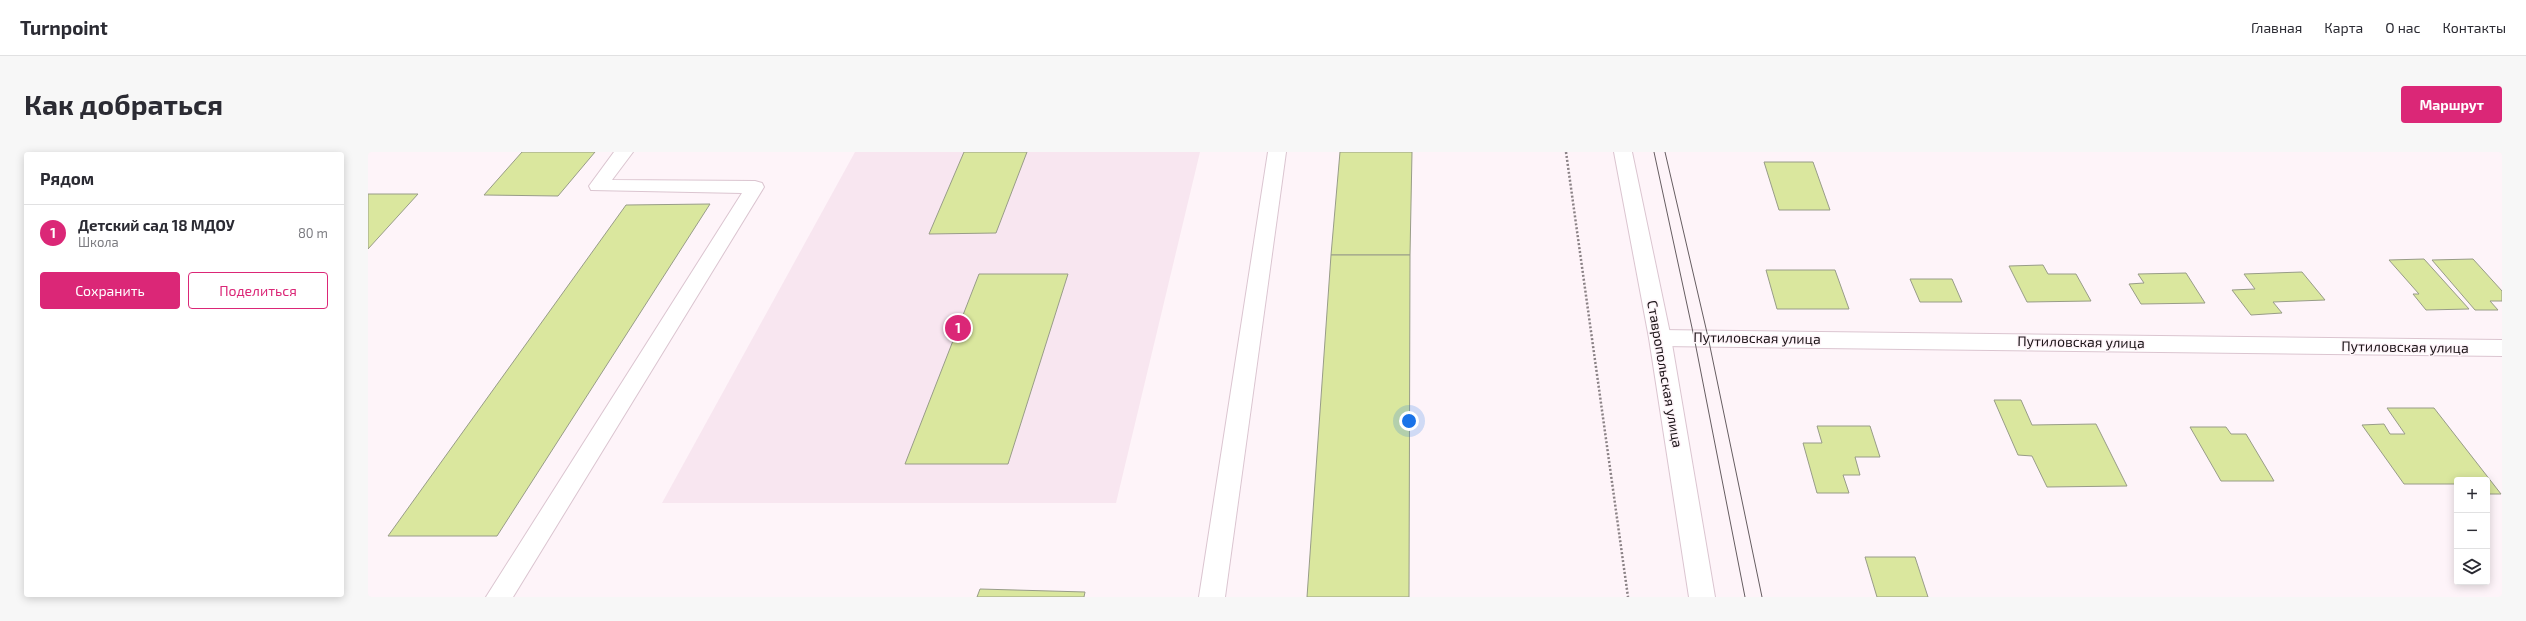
<!DOCTYPE html>
<html lang="ru">
<head>
<meta charset="utf-8">
<style>
	body { margin:0; font-family:"Exo 2",sans-serif; background:#f7f7f7; color:#2b2b33 }
	.controls { position:absolute; right:12px; bottom:12px; display:grid; overflow:hidden; border-radius:4px; box-shadow:0 2px 10px #0003 }
	.controls button { width:36px; height:36px; display:grid; place-items:center; padding:0; border:0; border-bottom:1px solid #e1e1e2; background:#fff; color:#2b2b33; font:20px sans-serif }
	.you { position:absolute; left:1041px; top:269px; width:14px; height:14px; margin:-10px; border:3px solid #fff; border-radius:50%; background:#1a73e8; box-shadow:0 0 0 6px #1a73e833 }
	.badge { display:grid; place-items:center; width:26px; height:26px; border-radius:50%; background:#db2777; color:#fff; font-size:13px; font-weight:700 }
	.pin { position:absolute; translate:-50% -50%; border:2px solid #fff; box-shadow:0 1px 4px #0006 }
	.list { margin:0; padding:0; list-style:none }
	h2 { display:flex; justify-content:space-between; align-items:center; height:52px; margin:0; padding:0 16px; font-size:17px }
	h2 small { font-size:13px; font-weight:400; color:#7c7c81 }
	.list li { display:grid; grid-template-columns:26px 1fr auto; gap:12px; align-items:center; box-sizing:border-box; height:56px; padding:0 16px; border-top:1px solid #e1e1e2 }
	.list b { display:block; font-size:15px; white-space:nowrap }
	.list p { margin:0; font-size:13px; white-space:nowrap; color:#7c7c81 }
	.list em { font-size:13px; font-style:normal; color:#7c7c81 }
	.actions { display:flex; gap:8px; padding:12px 16px }
	.actions a { flex:1; padding:9px 0; border:1px solid #db2777; border-radius:4px; text-align:center; font-size:14px; color:#db2777 }
	.actions .main { background:#db2777; color:#fff }
	.icon { flex:none; width:22px; height:22px; fill:none; stroke:currentColor; stroke-width:2; stroke-linecap:round; stroke-linejoin:round }
	.map { position:relative; flex:none; width:2134px; height:445px; overflow:hidden; border-radius:4px }
	header { display:flex; align-items:center; gap:24px; box-sizing:border-box; height:56px; padding:0 20px; background:#fff; border-bottom:1px solid #e1e1e2 }
	header strong { font-size:19px }
	nav { display:flex; gap:22px; margin-inline-start:auto; font-size:14px }
	.intro { display:flex; align-items:center; justify-content:space-between; box-sizing:border-box; height:96px; padding:0 24px }
	h1 { margin:0; font-size:28px }
	.button { padding:10px 18px; border-radius:4px; background:#db2777; color:#fff; font-size:14px; font-weight:700 }
	main { display:flex; gap:24px; padding:0 24px }
	aside { flex:1; background:#fff; border-radius:4px; box-shadow:0 2px 10px #0003 }
	.map>svg:first-child { display:block }
	.built { fill:#f8e6f0 }
	.building { fill:#dae79e; stroke:#989c88 }
	.lines { fill:none; stroke-linecap:round; stroke-linejoin:round }
	.lane-casing { stroke:#dbc5d0; stroke-width:2 }
	.street-casing { stroke:#dbc5d0; stroke-width:2 }
	.secondary-casing { stroke:#dbc5d0; stroke-width:2 }
	.path { stroke:#8a8185; stroke-width:2.5; stroke-dasharray:2 2; stroke-linecap:butt }
	.lane { fill:#fff; fill-rule:evenodd }
	.street { fill:#fff; fill-rule:evenodd }
	.secondary { fill:#fff; fill-rule:evenodd }
	.tram { stroke:#655c60; stroke-width:1 }
	.labels { text-anchor:middle; stroke-width:3; stroke-linejoin:round; paint-order:stroke }
	.street-label { font-size:14px; fill:#1b1317; stroke:#fef4f9 }
</style>
</head>
<body>
<header>
<strong>Turnpoint</strong>
<nav><a>Главная</a><a>Карта</a><a>О нас</a><a>Контакты</a></nav>
</header>
<div class="intro"><h1>Как добраться</h1><a class="button">Маршрут</a></div>
<main>
<aside>
<h2>Рядом<small></small></h2>
<ul class="list">
<li><span class="badge">1</span><div><b>Детский сад 18 МДОУ</b><p>Школа</p></div><em>80 m</em></li>
</ul>
<div class="actions"><a class="main">Сохранить</a><a>Поделиться</a></div>
</aside>
<div class="map">
<svg width="2134" height="445" viewBox="0 0 2134 445">
	<rect width="100%" height="100%" fill="#fef4f9"/>
	<!-- built -->
	<polygon class="built" points="487,0 832,0 748,351 294,351"/>
	<!-- building -->
	<g class="building">
		<polygon points="154,0 227,0 190,44 116,43"/>
		<polygon points="596,0 659,0 628,81 561,82"/>
		<polygon points="972,0 1044,0 1042,103 963,103"/>
		<polygon points="1396,10 1445,10 1462,58 1411,58"/>
		<polygon points="0,42 50,42 0,97"/>
		<polygon points="342,52 129,384 20,384 258,53"/>
		<polygon points="963,103 1042,103 1041,445 939,445"/>
		<polygon points="2056,107 2101,157 2058,158 2045,142 2051,142 2021,108"/>
		<polygon points="2105,107 2134,139 2134,149 2122,149 2130,158 2107,158 2064,108"/>
		<polygon points="1675,113 1680,122 1708,122 1723,149 1659,150 1641,114"/>
		<polygon points="1398,118 1467,118 1481,157 1409,157"/>
		<polygon points="1934,120 1957,148 1905,150 1914,161 1883,163 1864,138 1887,137 1876,122"/>
		<polygon points="1818,121 1837,151 1773,152 1761,132 1776,131 1770,122"/>
		<polygon points="611,122 700,122 640,312 537,312"/>
		<polygon points="1542,127 1584,127 1594,150 1552,150"/>
		<polygon points="1626,248 1653,248 1664,273 1728,272 1759,334 1679,335 1664,304 1650,303"/>
		<polygon points="2019,256 2066,256 2133,342 2119,342 2119,328 2089,328 2089,332 2036,332 1994,273 2016,272 2022,282 2037,282"/>
		<polygon points="1449,274 1502,274 1512,305 1487,305 1492,323 1475,323 1481,341 1449,341 1435,291 1454,291"/>
		<polygon points="1822,275 1858,275 1863,282 1878,282 1906,329 1853,329"/>
		<polygon points="1497,405 1547,405 1560,445 1509,445"/>
		<polygon points="612,437 717,440 716,445 609,445"/>
	</g>
	<g class="lines">
		<defs>
			<g id="lane">
				<polygon points="246,0 265,0 244,28 387,29 394,31 396,35 145,445 118,445 374,41 223,38 221,34"/>
				<polygon points="900,0 918,0 857,445 831,445"/>
			</g>
			<polygon id="street" points="1292,178 2134,188 2134,204 1292,194 1284,191 1281,186 1284,181"/>
			<polygon id="secondary" points="1246,0 1264,0 1303,186 1347,445 1321,445 1281,186"/>
		</defs>
		<!-- lane casing -->
		<use href="#lane" class="lane-casing"/>
		<!-- street casing -->
		<use href="#street" class="street-casing"/>
		<!-- secondary casing -->
		<use href="#secondary" class="secondary-casing"/>
		<!-- path -->
		<polyline class="path" points="1198,0 1260,445"/>
		<!-- lane -->
		<use href="#lane" class="lane"/>
		<!-- street -->
		<use href="#street" class="street"/>
		<!-- secondary -->
		<use href="#secondary" class="secondary"/>
		<!-- tram -->
		<g class="tram">
			<polyline points="1286,0 1326,185 1377,445"/>
			<polyline points="1297,0 1340,185 1394,445"/>
		</g>
	</g>
	<g class="labels">
		<!-- street labels -->
		<g class="street-label">
			<text transform="translate(1389 186) rotate(1)" y="5">Путиловская улица</text>
			<text transform="translate(1713 190) rotate(1)" y="5">Путиловская улица</text>
			<text transform="translate(2037 195) rotate(1)" y="5">Путиловская улица</text>
			<text transform="translate(1297 222) rotate(80)" y="5">Ставропольская улица</text>
		</g>
	</g>
</svg>
<div class="controls">
<button>+</button>
<button>−</button>
<button><svg class="icon" aria-label="layers" viewBox="0 0 24 24"><path d="M12 4l9 5-9 5-9-5zM3 14l9 5 9-5"/></svg></button>
</div>
<div class="you"></div>
<div class="pin badge" style="left:590px;top:176px">1</div>
</div>
</main>
</body>
</html>
